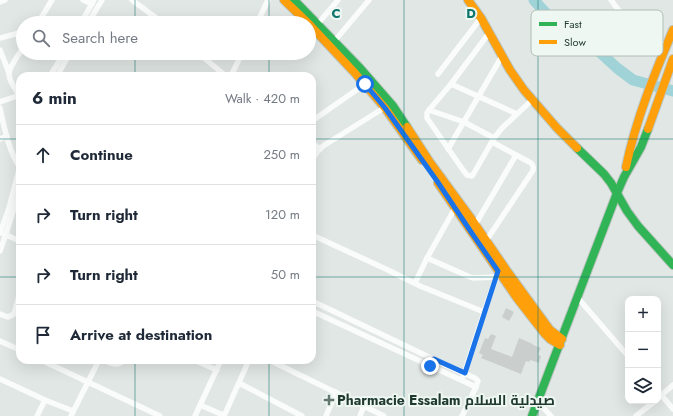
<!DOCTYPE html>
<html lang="en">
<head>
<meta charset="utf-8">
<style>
	body { margin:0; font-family:Jost,Cairo,sans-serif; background:#f6f6f7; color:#1f2937 }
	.controls { position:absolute; right:12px; bottom:12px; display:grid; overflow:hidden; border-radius:8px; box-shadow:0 4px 16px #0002 }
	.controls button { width:36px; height:36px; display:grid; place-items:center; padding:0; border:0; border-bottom:1px solid #e0e1e3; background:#fff; color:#1f2937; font:20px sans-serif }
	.stop { position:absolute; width:12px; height:12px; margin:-9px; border:3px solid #1a73e8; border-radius:50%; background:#fff }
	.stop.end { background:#1a73e8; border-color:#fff; box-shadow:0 1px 4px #0008 }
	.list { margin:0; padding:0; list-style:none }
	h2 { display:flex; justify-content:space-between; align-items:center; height:52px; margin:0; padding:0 16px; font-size:17px }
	h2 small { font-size:13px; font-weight:400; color:#747a83 }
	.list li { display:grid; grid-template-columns:26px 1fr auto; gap:12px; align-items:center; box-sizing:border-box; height:60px; padding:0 16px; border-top:1px solid #e0e1e3 }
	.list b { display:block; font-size:15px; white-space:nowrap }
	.list em { font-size:13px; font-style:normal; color:#747a83 }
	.icon { flex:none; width:22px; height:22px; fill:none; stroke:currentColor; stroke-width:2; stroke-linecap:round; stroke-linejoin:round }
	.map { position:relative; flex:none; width:673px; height:416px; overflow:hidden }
	.search { position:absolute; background:#fff; box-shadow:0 4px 16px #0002; left:16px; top:16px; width:300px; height:44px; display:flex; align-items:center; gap:10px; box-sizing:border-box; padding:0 14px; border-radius:22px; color:#747a83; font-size:15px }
	.panel { position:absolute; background:#fff; box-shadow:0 4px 16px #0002; left:16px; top:72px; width:300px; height:292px; border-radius:12px }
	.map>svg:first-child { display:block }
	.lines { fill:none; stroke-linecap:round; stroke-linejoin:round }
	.river { stroke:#a0d3d7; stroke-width:11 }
	.building { fill:#cacfcd }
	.fast-casing { stroke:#bac4bf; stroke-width:10 }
	.slow-casing { stroke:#bac4bf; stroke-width:10 }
	.street { stroke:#fafbfb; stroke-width:5.5 }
	.fast { stroke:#30b455; stroke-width:8 }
	.slow { stroke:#ff9f0a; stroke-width:8 }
	.route { stroke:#1a73e8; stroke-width:5 }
	.grid { fill:none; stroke:#0f766e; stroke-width:1; stroke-opacity:0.55 }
	.poi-dot { fill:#63766f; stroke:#eef7f2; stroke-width:1.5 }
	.labels { text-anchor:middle; stroke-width:4; stroke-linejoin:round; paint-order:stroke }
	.poi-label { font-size:14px; font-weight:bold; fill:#1f3930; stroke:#eef7f2; text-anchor:start }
	.key { fill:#eef7f2; stroke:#b0beb8; stroke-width:1 }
	.key-label { font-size:11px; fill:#1f3930 }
	.grid-label { font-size:13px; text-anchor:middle; font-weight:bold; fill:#0f766e; stroke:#eef7f2; stroke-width:4; stroke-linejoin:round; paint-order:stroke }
</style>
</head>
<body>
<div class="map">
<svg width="673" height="416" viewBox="0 0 673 416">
	<rect width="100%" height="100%" fill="#e1e7e4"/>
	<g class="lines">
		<!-- river -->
		<polyline class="river" points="534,0 542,9 555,23 592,45 617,68 633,80 673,91"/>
	</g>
	<!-- building -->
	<g class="building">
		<polygon points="506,308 514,312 509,321 502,317"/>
		<polygon points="491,334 496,336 491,349 512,357 519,338 533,344 533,345 541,348 538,355 541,356 539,363 530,360 529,362 526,361 521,374 481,358 483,355 479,353 485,338 488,339"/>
	</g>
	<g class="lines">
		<defs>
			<g id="fast">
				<polyline points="294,0 359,67 393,106 407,127"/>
				<polyline points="577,148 604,174 611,183 627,211 638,226 673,265"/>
				<polyline points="532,416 617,193 624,177 641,147 648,129"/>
			</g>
			<g id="slow">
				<polyline points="284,0 308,23"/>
				<polyline points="468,0 481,18 510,70 524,90 557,128 577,148"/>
				<polyline points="309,24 354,72 385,108 422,160"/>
				<polyline points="407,127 429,161 470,217 507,271 550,330 562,339"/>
				<polyline points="648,129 673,59"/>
				<path d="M 626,167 C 636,119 654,75 673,30"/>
				<polyline points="438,183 517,298 545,334 550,339 560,345"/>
			</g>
		</defs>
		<!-- fast casing -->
		<use href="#fast" class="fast-casing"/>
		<!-- slow casing -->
		<use href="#slow" class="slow-casing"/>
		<!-- street -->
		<g class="street">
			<polyline points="83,0 92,4"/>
			<polyline points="132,0 163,23"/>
			<path d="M 611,0 C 625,21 644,34 666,46"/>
			<polyline points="0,2 5,0"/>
			<polyline points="38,23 52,0"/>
			<polyline points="81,23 94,0"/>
			<polyline points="88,23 102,0"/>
			<polyline points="257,23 268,0"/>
			<polyline points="296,23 300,16"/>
			<polyline points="316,26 338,0"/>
			<polyline points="489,33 451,84 429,110 427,113 427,118 463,170 467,175 472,176 474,173 494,138 502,128 532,100"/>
			<polyline points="0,38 23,32"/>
			<polyline points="332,44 369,0"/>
			<polyline points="0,50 9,73"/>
			<polyline points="198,53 226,76"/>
			<polyline points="275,56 277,53"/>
			<polyline points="438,74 481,18"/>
			<polyline points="50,76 64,53"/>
			<polyline points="57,76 70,53"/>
			<polyline points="231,76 242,53"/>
			<polyline points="451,84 517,114"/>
			<path d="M 19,95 C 15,89 9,81 9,74 C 9,67 19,54 23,48"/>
			<polyline points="0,102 20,95"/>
			<path d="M 0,108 C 4,126 9,153 20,167"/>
			<polyline points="429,110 464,122 494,138"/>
			<polyline points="312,121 365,84"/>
			<polyline points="0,139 7,136"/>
			<polyline points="312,143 320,149"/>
			<polyline points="448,149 502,56"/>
			<polyline points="312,160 317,152 323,146 387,106"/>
			<polyline points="475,225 516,155"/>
			<polyline points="0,233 9,208 20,166"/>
			<polyline points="4,234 20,241"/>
			<polyline points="312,235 388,270 420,286 484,312"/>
			<path d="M 486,241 L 532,172 C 534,169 534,166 531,163 L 492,142"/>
			<polyline points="0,251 6,234 20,189"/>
			<polyline points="427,258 470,277 473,278 496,277"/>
			<polyline points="415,283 427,258 455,208"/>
			<polyline points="577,297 628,356"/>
			<polyline points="312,301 454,369 475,378 478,381 476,387 462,416"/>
			<polyline points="312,311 476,387"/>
			<polyline points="0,314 8,317 14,314 20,292"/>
			<polyline points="0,341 20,350"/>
			<polyline points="41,360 160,416"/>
			<path d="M 103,360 C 110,363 117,367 124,360"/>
			<polyline points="194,360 217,370"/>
			<polyline points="269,360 384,416"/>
			<polyline points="463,377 484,312 499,269"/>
			<polyline points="0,379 45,400 73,411"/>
			<polyline points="239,383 302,416"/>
			<polyline points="658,391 673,409"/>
			<polyline points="658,398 673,385"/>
			<polyline points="538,402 551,416"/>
			<polyline points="200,405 221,414 225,414 249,360"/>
			<polyline points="37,416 45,400"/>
			<polyline points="71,416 99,360"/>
			<polyline points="195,416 221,360"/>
			<polyline points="326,416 336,392"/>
			<polyline points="360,416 364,406"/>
			<polyline points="636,416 655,401"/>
		</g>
		<!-- fast -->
		<use href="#fast" class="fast"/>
		<!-- slow -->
		<use href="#slow" class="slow"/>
	</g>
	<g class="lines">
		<!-- route -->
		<polyline class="route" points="365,84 385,108 437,181 471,232 498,271 465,373 434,359 430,366"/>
	</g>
	<!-- grid -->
	<path class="grid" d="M 135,0 L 135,23M 269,0 L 269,23M 404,0 L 404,416M 538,0 L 538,416M 135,53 L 135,76M 269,53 L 269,76M 0,139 L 20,139M 312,139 L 673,139M 0,277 L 20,277M 312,277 L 673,277M 135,360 L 135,416M 269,360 L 269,416"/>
	<!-- markers -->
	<path class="poi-dot" d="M327 394h4v4h4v4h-4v4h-4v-4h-4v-4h4z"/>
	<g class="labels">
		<!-- poi labels -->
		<g class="poi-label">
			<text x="337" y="405">Pharmacie Essalam صيدلية السلام</text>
		</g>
	</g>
	<!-- legend -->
	<rect x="531" y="10" width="132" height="46" rx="6" class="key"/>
	<rect x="539" y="22" width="18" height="4" fill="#30b455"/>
	<rect x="539" y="40" width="18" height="4" fill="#ff9f0a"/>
	<g class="key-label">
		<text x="564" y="28">Fast</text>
		<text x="564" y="46">Slow</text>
	</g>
	<g class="grid-label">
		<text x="336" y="18">C</text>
		<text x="471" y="18">D</text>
	</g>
</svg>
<div class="controls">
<button>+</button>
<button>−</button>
<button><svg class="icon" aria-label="layers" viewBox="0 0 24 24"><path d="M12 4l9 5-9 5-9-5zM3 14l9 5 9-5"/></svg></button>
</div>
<div class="stop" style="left:365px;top:84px"></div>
<div class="stop end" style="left:430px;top:366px"></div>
<div class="search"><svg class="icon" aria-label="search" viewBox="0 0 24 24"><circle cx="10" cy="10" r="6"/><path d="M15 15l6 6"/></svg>Search here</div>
<section class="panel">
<h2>6 min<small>Walk · 420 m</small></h2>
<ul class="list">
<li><svg class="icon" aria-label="ahead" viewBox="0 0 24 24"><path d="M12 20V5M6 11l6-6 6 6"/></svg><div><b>Continue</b></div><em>250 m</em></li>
<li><svg class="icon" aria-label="right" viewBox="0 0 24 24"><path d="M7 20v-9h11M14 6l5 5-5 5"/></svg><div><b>Turn right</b></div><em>120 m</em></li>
<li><svg class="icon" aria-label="right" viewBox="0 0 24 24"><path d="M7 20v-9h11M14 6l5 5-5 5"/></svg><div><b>Turn right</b></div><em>50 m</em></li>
<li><svg class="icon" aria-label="arrive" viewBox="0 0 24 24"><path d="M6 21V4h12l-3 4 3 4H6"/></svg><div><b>Arrive at destination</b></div></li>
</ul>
</section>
</div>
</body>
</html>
